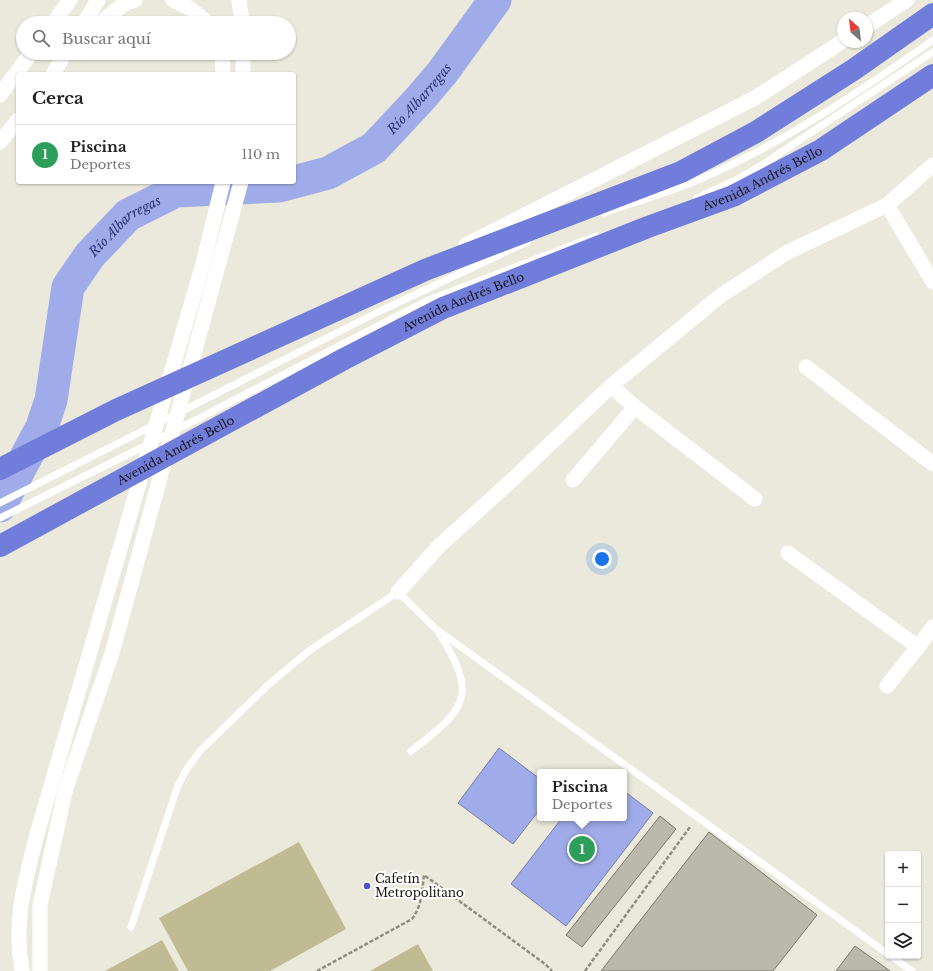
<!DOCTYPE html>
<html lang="es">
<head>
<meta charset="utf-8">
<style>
	body { margin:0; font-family:"Libre Baskerville",serif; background:#f6f6f6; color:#222 }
	.controls { position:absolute; right:12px; bottom:12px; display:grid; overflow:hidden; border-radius:4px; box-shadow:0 1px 3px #0004 }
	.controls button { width:36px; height:36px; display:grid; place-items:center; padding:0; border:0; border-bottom:1px solid #e0e0e0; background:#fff; color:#222; font:20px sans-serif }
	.compass { position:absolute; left:837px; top:12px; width:36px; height:36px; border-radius:50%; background:#fff; box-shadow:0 1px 3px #0004; rotate:332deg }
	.you { position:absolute; left:602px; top:559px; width:14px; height:14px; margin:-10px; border:3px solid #fff; border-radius:50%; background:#1a73e8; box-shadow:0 0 0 6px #1a73e833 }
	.badge { display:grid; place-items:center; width:26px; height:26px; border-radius:50%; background:#4d52c8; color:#fff; font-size:13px; font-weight:700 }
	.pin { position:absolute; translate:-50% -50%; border:2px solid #fff; box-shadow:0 1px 4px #0006 }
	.popup { position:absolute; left:537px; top:769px; width:90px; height:52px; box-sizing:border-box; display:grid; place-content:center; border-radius:4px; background:#fff; filter:drop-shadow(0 1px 3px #0005); font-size:13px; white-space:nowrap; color:#767676 }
	.popup b { font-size:15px; color:#222 }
	.popup::after { content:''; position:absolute; left:50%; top:100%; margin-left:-8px; border:8px solid transparent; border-top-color:#fff }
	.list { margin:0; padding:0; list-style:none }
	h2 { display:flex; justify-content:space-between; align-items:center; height:52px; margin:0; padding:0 16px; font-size:17px }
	h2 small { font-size:13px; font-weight:400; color:#767676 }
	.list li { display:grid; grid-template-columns:26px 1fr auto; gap:12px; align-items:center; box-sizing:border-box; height:60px; padding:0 16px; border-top:1px solid #e0e0e0 }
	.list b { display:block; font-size:15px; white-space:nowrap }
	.list p { margin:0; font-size:13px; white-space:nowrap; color:#767676 }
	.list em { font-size:13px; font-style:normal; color:#767676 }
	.icon { flex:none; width:22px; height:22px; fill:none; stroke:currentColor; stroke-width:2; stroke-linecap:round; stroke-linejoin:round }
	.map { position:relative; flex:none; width:933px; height:971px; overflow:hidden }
	.search { position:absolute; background:#fff; box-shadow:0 1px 3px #0004; left:16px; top:16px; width:280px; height:44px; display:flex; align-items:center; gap:10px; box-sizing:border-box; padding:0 14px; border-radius:22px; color:#767676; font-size:15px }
	.panel { position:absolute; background:#fff; box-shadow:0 1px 3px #0004; left:16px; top:72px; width:280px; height:112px; border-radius:4px }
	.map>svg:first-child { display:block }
	.green { fill:#c1bb94 }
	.water { fill:#a0ace9; stroke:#767ea8 }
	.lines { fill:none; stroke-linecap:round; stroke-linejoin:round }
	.river { stroke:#a0ace9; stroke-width:33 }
	.building { fill:#bbb9ac; stroke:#79776b }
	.path { stroke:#8e8d83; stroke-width:2.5; stroke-dasharray:4 2; stroke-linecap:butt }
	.lane { stroke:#fff; stroke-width:7 }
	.street { stroke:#fff; stroke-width:15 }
	.highway { stroke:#707ddb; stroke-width:22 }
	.poi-dot { fill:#4d52c8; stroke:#fff; stroke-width:1.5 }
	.labels { text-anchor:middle; stroke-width:4; stroke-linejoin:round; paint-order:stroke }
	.street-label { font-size:12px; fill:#14140f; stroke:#fff }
	.poi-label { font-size:12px; fill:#14140f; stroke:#fff; text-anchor:start }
	.water-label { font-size:13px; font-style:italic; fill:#2c3077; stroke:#fff }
</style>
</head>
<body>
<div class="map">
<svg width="933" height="971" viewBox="0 0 933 971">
	<rect width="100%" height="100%" fill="#ebe9db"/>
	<!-- green -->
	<g class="green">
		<polygon points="299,842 346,929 270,971 188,971 159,918"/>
		<polygon points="162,940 179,971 105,971"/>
		<polygon points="418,944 433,971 370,971"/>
	</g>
	<!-- water -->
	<g class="water">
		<polygon points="499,748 540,779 540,809 513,844 458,803"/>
		<polygon points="624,791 653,813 566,926 511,884 562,818 624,818"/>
	</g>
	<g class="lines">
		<!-- river -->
		<path class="river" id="s1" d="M 0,506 L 42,427 L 51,400 L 68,287 L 90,255 L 128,215 L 176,191 L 279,186 L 328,173 L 374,148 L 418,101 L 442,73 L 495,0"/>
	</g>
	<!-- building -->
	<g class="building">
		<polygon points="660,816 676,829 582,947 566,935"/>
		<polygon points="709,832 817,915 773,971 601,971"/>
		<polygon points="855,946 890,971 836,971"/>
	</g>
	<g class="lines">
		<!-- path -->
		<g class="path">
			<path d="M 317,971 L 412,919 C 422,906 422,890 424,875 L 545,964 L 552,971"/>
			<polyline points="585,971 690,827"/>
		</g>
		<!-- lane -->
		<g class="lane">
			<polyline points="697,198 736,180 765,163 933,52"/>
			<path d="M 604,213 C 635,202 668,193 698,180 C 782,144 859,92 933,40"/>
			<polyline points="0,503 380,311 527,242"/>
			<polyline points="0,518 147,445 426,301 596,236"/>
			<path d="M 411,751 C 466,709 479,696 439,633"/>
			<polyline points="131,927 177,788 186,770 200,751 268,685 310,650 398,592 436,629 888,954"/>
			<polyline points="891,956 912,971"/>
		</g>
		<!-- street -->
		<g class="street">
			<polyline points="173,0 191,9 208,23"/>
			<polyline points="239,0 242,23"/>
			<polyline points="53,23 70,0"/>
			<polyline points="84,23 98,0"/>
			<polyline points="100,23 124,4 135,0"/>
			<polyline points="867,26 907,0"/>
			<polyline points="222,53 223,74"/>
			<polyline points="243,53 243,74"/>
			<polyline points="53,74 65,53"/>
			<polyline points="0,95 31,53"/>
			<polyline points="0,142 18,120"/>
			<polyline points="887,205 933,282"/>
			<polyline points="466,245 755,98 843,41"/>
			<polyline points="806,367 933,464"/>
			<polyline points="611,386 635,407 755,499"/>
			<polyline points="573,480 635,407"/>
			<polyline points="788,553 918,647 933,627"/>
			<polyline points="398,592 439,546 512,480 611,386 720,296 786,253 887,205 933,165"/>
			<polyline points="887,686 918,647"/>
			<path d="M 22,971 C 13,921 25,882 37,834 L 204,260 L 223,182"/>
			<polyline points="40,971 40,905 66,788 112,653 241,182"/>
		</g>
		<!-- highway -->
		<g class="highway">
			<polyline points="0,469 116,410 425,270 681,172 756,132 853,70 933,14"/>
			<path id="s2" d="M 0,546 L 344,359 L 443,308 L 648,227 L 733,196 L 821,150 L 933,75"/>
		</g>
	</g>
	<!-- markers -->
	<circle class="poi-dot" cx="367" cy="886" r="4"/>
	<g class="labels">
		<!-- street labels -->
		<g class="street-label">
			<text dy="4" stroke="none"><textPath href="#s2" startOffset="848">Avenida Andrés Bello</textPath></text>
			<text dy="4" stroke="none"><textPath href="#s2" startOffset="524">Avenida Andrés Bello</textPath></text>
			<text dy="4" stroke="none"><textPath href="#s2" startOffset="200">Avenida Andrés Bello</textPath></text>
		</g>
		<!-- poi labels -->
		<g class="poi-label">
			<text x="375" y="883">Cafetín<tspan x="375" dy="14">Metropolitano</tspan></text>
		</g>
		<!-- water labels -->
		<g class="water-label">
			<text dy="5" stroke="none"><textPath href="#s1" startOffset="653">Río Albarregas</textPath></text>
			<text dy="5" stroke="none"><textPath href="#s1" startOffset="317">Río Albarregas</textPath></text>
		</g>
	</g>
</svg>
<div class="controls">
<button>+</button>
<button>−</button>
<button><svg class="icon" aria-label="layers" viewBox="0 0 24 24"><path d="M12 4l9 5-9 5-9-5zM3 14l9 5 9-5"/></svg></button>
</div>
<svg class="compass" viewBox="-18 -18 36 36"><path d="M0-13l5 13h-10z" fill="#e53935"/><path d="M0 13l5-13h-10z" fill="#767676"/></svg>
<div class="you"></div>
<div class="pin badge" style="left:582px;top:849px;background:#2e9e5b">1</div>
<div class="popup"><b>Piscina</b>Deportes</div>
<div class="search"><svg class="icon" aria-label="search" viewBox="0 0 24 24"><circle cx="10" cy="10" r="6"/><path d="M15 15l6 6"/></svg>Buscar aquí</div>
<section class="panel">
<h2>Cerca<small></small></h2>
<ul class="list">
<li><span class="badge" style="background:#2e9e5b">1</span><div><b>Piscina</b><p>Deportes</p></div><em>110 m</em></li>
</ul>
</section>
</div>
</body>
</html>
